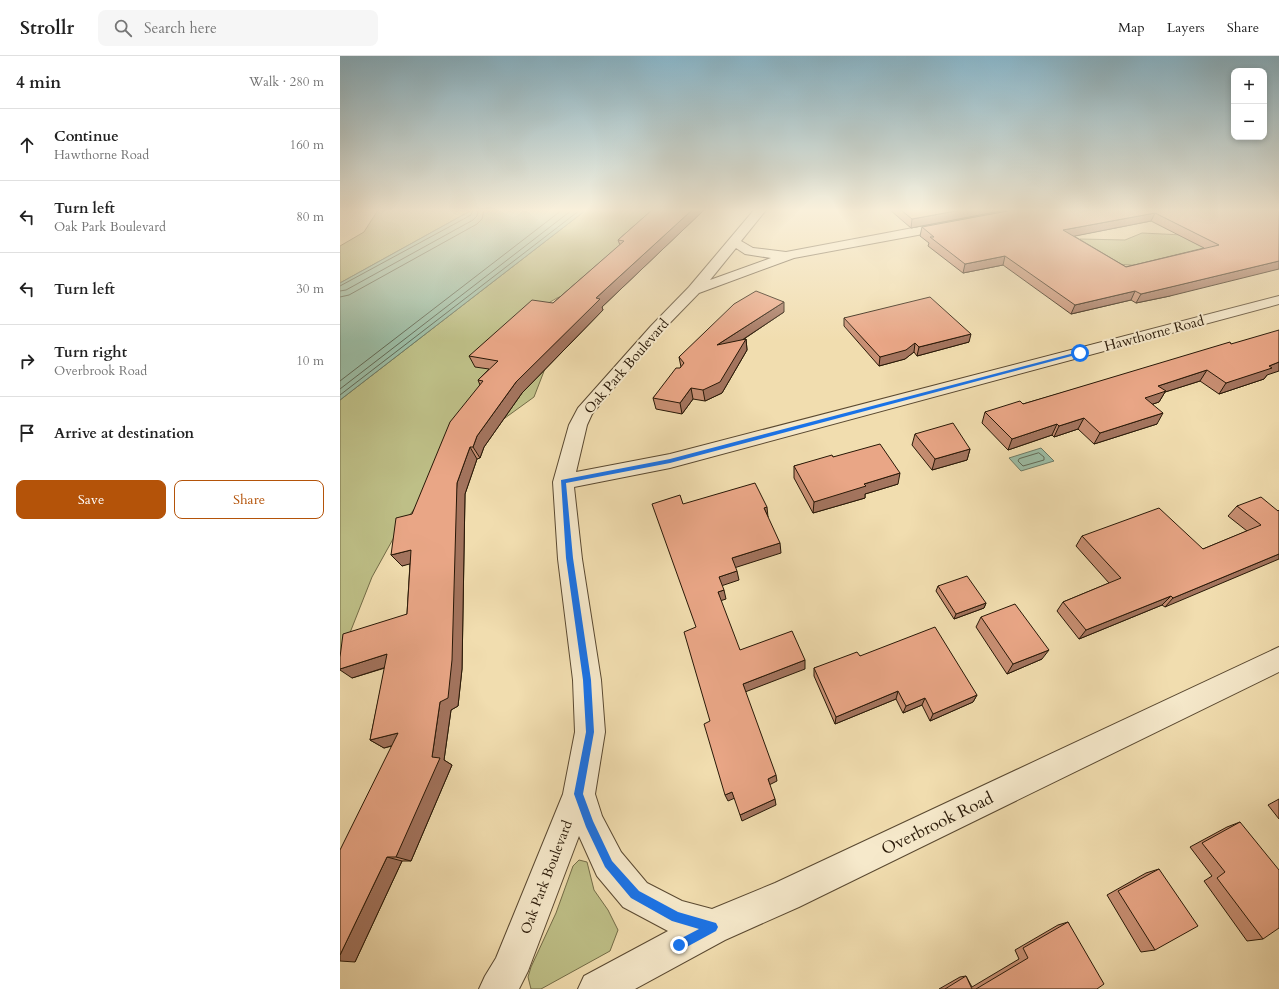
<!DOCTYPE html>
<html lang="en">
<head>
<meta charset="utf-8">
<style>
	body { margin:0; font-family:Cardo,serif; background:#f6f6f6; color:#222 }
	.controls { position:absolute; right:12px; top:12px; display:grid; overflow:hidden; border-radius:8px; box-shadow:0 2px 6px #0003 }
	.controls button { width:36px; height:36px; display:grid; place-items:center; padding:0; border:0; border-bottom:1px solid #e0e0e0; background:#fff; color:#222; font:20px sans-serif }
	.stop { position:absolute; width:12px; height:12px; margin:-9px; border:3px solid #1a73e8; border-radius:50%; background:#fff }
	.stop.end { background:#1a73e8; border-color:#fff; box-shadow:0 1px 4px #0008 }
	.list { margin:0; padding:0; list-style:none }
	h2 { display:flex; justify-content:space-between; align-items:center; height:52px; margin:0; padding:0 16px; font-size:17px }
	h2 small { font-size:13px; font-weight:400; color:#767676 }
	.list li { display:grid; grid-template-columns:26px 1fr auto; gap:12px; align-items:center; box-sizing:border-box; height:72px; padding:0 16px; border-top:1px solid #e0e0e0 }
	.list b { display:block; font-size:15px; white-space:nowrap }
	.list p { margin:0; font-size:13px; white-space:nowrap; color:#767676 }
	.list em { font-size:13px; font-style:normal; color:#767676 }
	.actions { display:flex; gap:8px; padding:12px 16px }
	.actions a { flex:1; padding:9px 0; border:1px solid #b45309; border-radius:8px; text-align:center; font-size:14px; color:#b45309 }
	.actions .main { background:#b45309; color:#fff }
	.icon { flex:none; width:22px; height:22px; fill:none; stroke:currentColor; stroke-width:2; stroke-linecap:round; stroke-linejoin:round }
	.map { position:relative; flex:none; width:939px; height:933px; overflow:hidden }
	header { display:flex; align-items:center; gap:24px; box-sizing:border-box; height:56px; padding:0 20px; background:#fff; border-bottom:1px solid #e0e0e0 }
	header strong { font-size:19px }
	nav { display:flex; gap:22px; margin-inline-start:auto; font-size:14px }
	.search { width:280px; height:36px; background:#f6f6f6; display:flex; align-items:center; gap:10px; box-sizing:border-box; padding:0 14px; border-radius:8px; color:#767676; font-size:15px }
	main { display:flex }
	aside { flex:1; background:#fff }
	.map>svg:first-child { display:block }
	.green { fill:#bebf87; stroke:#736c47 }
	.water { fill:#9cbda5; stroke:#6e7b66 }
	.lines { fill:none; stroke-linecap:round; stroke-linejoin:round }
	.shore { stroke:#626a56; stroke-width:1 }
	.street-casing { stroke:#5a4931; stroke-width:2 }
	.street { fill:#f6e9cb; fill-rule:evenodd }
	.wall { fill:#c88f73; stroke:#281807; fill-rule:evenodd }
	.shaded-wall { fill:#a3745e; stroke:#281807 }
	.building { fill:#e9a686; stroke:#281807; fill-rule:evenodd }
	.route { fill:#1a73e8 }
	.labels { text-anchor:middle; stroke-width:4; stroke-linejoin:round; paint-order:stroke }
	.street-label { font-size:14px; fill:#281807; stroke:#f6e9cb }
	.near-street-label { font-size:17px; fill:#281807; stroke:#f6e9cb }
</style>
</head>
<body>
<header>
<strong>Strollr</strong>
<div class="search"><svg class="icon" aria-label="search" viewBox="0 0 24 24"><circle cx="10" cy="10" r="6"/><path d="M15 15l6 6"/></svg>Search here</div>
<nav><a>Map</a><a>Layers</a><a>Share</a></nav>
</header>
<main>
<aside>
<h2>4 min<small>Walk · 280 m</small></h2>
<ul class="list">
<li><svg class="icon" aria-label="ahead" viewBox="0 0 24 24"><path d="M12 20V5M6 11l6-6 6 6"/></svg><div><b>Continue</b><p>Hawthorne Road</p></div><em>160 m</em></li>
<li><svg class="icon" aria-label="left" viewBox="0 0 24 24"><path d="M17 20v-9H6M10 6l-5 5 5 5"/></svg><div><b>Turn left</b><p>Oak Park Boulevard</p></div><em>80 m</em></li>
<li><svg class="icon" aria-label="left" viewBox="0 0 24 24"><path d="M17 20v-9H6M10 6l-5 5 5 5"/></svg><div><b>Turn left</b></div><em>30 m</em></li>
<li><svg class="icon" aria-label="right" viewBox="0 0 24 24"><path d="M7 20v-9h11M14 6l5 5-5 5"/></svg><div><b>Turn right</b><p>Overbrook Road</p></div><em>10 m</em></li>
<li><svg class="icon" aria-label="arrive" viewBox="0 0 24 24"><path d="M6 21V4h12l-3 4 3 4H6"/></svg><div><b>Arrive at destination</b></div></li>
</ul>
<div class="actions"><a class="main">Save</a><a>Share</a></div>
</aside>
<div class="map">
<svg width="939" height="933" viewBox="0 0 939 933">
	<rect width="100%" height="100%" fill="#f1ddaf"/>
	<filter id="stains"><feTurbulence type="fractalNoise" baseFrequency=".005" numOctaves="4"/><feColorMatrix values="0 0 0 0 .2 0 0 0 0 .09 0 0 0 0 .02 0 0 0 .5 -.17"/></filter>
	<radialGradient id="worn" r=".72"><stop offset=".6" stop-color="#630" stop-opacity="0"/><stop offset="1" stop-color="#630" stop-opacity=".3"/></radialGradient>
	<!-- green -->
	<g class="green">
		<polygon points="38,154 132,154 0,227 0,190 24,176"/>
		<polygon points="246,154 362,154 243,232 217,242 169,270 206,310 194,341 165,362 96,425 58,474 32,521 0,602 0,344"/>
		<polygon points="913,154 939,182 806,210 773,208 750,193 740,183 785,184 802,177 843,179"/>
		<polygon points="239,804 247,806 254,834 268,854 278,874 270,895 201,933 191,933 188,921 191,911 216,857 233,810"/>
	</g>
	<!-- water -->
	<g class="water">
		<polygon points="132,154 246,154 0,344 0,227"/>
		<polygon points="701,392 714,405 681,415 669,402"/>
	</g>
	<g class="lines">
		<!-- shore -->
		<g class="shore">
			<polyline points="0,230 131,159 133,154"/>
			<polyline points="0,235 6,234 133,164 137,160 138,154"/>
			<polyline points="0,241 9,239 137,168 142,163 144,154"/>
			<polyline points="0,325 222,154"/>
			<polyline points="0,333 232,154"/>
			<polyline points="0,339 240,154"/>
			<polygon points="699,397 704,401 704,404 683,410 678,405 679,403"/>
		</g>
		<defs>
			<path id="street" d="M 414,154 L 426,154 L 401,185 L 413,192 L 446,196 L 610,165 L 614,166 L 616,169 L 614,172 L 610,173 L 454,202 L 359,237 L 321,276 L 252,358 L 247,369 L 236,416 L 330,398 L 939,240 L 939,248 L 330,412 L 234,431 L 242,503 L 261,624 L 265,676 L 255,738 L 262,760 L 281,796 L 307,827 L 342,845 L 372,853 L 435,827 L 939,591 L 939,616 L 459,851 L 385,884 L 295,933 L 238,933 L 244,920 L 328,875 L 283,851 L 257,820 L 239,780 L 188,915 L 179,933 L 139,933 L 145,920 L 156,902 L 223,738 L 235,676 L 233,624 L 218,503 L 213,426 L 229,369 L 238,352 L 311,270 L 349,231 ZM 396,192 L 405,198 L 431,202 L 370,224 Z"/>
		</defs>
		<!-- street casing -->
		<use href="#street" class="street-casing"/>
		<!-- street -->
		<use href="#street" class="street"/>
	</g>
	<!-- wall -->
	<g class="wall">
		<polygon points="312,154 364,154 262,251 263,254 182,337 144,391 140,402 137,403 125,438 122,613 118,650 111,654 104,704 112,709 71,805 62,805 15,906 52,690 44,692 30,684 45,612 12,622 67,558 70,507 62,510 51,499 72,458 140,329 138,324 149,313 135,311 129,300 213,247 280,189 278,184"/>
		<polygon points="550,154 666,154 571,172"/>
		<path d="M 673,154 L 939,154 L 830,240 L 796,247 L 791,244 L 731,258 L 663,209 L 623,217 L 588,190 L 589,187 L 580,180 L 582,171 ZM 811,165 L 864,192 L 786,211 L 734,180 Z"/>
		<polygon points="444,256 404,283 406,283 407,294 382,337 365,345 353,343 342,358 316,353 313,342 341,311 339,301"/>
		<polygon points="504,262 629,286 577,300 574,296 565,303 539,310 504,270"/>
		<polygon points="891,288 927,319 924,323 879,338 860,325 825,336 819,346 813,348 817,368 754,388 738,373 714,381 712,379 668,394 642,367 645,356 683,348"/>
		<polygon points="575,378 630,393 627,404 592,414 572,389"/>
		<polygon points="493,401 558,428 525,438 525,442 473,457 454,422 454,410"/>
		<polygon points="897,450 938,455 825,551 822,549 739,583 717,555 723,546 769,527 736,490 742,480 863,493 907,475 888,460"/>
		<polygon points="598,530 646,547 644,552 614,563 596,535"/>
		<polygon points="641,561 702,603 667,618 636,571"/>
		<polygon points="520,600 637,639 633,646 590,665 582,649 563,657 556,643 495,668 474,620 474,612"/>
		<polygon points="939,743 939,763 928,749"/>
		<polygon points="900,766 923,883 907,885 864,825 872,820 850,791 887,771"/>
		<polygon points="819,813 815,894 801,896 767,839 806,817"/>
		<polygon points="728,866 757,933 599,933 620,921 626,920 632,931 679,903 675,894 718,869"/>
	</g>
	<!-- shaded-wall -->
	<g class="shaded-wall">
		<polygon points="352,154 364,154 262,251 263,254 182,337 144,391 140,402 133,391 137,380 176,326 256,242"/>
		<polygon points="621,154 666,154 571,172 572,163"/>
		<polygon points="815,157 811,165 720,183 723,174"/>
		<polygon points="665,200 663,209 623,217 625,208"/>
		<polygon points="939,205 939,213 830,240 796,247 801,238"/>
		<polygon points="795,235 791,244 731,258 735,249"/>
		<polygon points="444,246 444,256 378,300 377,289"/>
		<polygon points="631,278 629,286 577,300 579,291"/>
		<polygon points="406,283 407,294 382,337 365,345 363,334"/>
		<polygon points="575,287 574,296 565,303 539,310 540,301"/>
		<polygon points="939,306 939,315 927,319 924,323 879,338 886,327 929,310"/>
		<polygon points="867,314 860,325 825,336 819,346 798,353 805,342 818,330"/>
		<polygon points="351,332 353,343 342,358 340,347"/>
		<polygon points="823,357 817,368 754,388 760,377"/>
		<polygon points="744,362 738,373 714,381 719,370"/>
		<polygon points="717,368 712,379 668,394 672,383"/>
		<polygon points="130,391 137,403 125,438 122,613 118,650 111,654 104,704 112,709 71,805 56,801 92,701 100,646 117,427"/>
		<polygon points="630,393 627,404 592,414 595,403"/>
		<polygon points="560,417 558,428 525,438 525,442 473,457 474,446 524,428"/>
		<polygon points="427,451 428,461 424,452"/>
		<polygon points="440,487 441,497 394,512 392,502"/>
		<polygon points="71,494 81,505 62,510 51,499"/>
		<polygon points="939,498 939,503 825,551 833,542"/>
		<polygon points="397,515 399,524 381,530 379,521"/>
		<polygon points="384,534 386,543 380,545 378,536"/>
		<polygon points="831,540 822,549 739,583 746,574"/>
		<polygon points="646,547 644,552 614,563 616,558"/>
		<polygon points="709,594 702,603 667,618 673,608"/>
		<polygon points="47,598 59,607 12,622 0,614 0,613"/>
		<polygon points="465,604 465,613 405,636 403,628"/>
		<polygon points="558,635 556,643 495,668 496,661"/>
		<polygon points="637,639 633,646 590,665 593,658"/>
		<polygon points="585,642 582,649 563,657 566,650"/>
		<polygon points="58,677 71,684 44,692 30,684"/>
		<polygon points="436,719 437,725 429,729 428,723"/>
		<polygon points="392,736 395,742 388,745 385,739"/>
		<polygon points="435,743 436,749 402,765 400,759"/>
		<polygon points="47,801 62,805 15,906 0,905 0,899"/>
	</g>
	<!-- building -->
	<g class="building">
		<polygon points="312,154 352,154 256,242 260,243 176,326 137,380 133,391 130,391 117,427 112,604 108,642 100,646 92,701 100,702 56,801 47,801 0,899 0,794 58,677 30,684 47,598 0,613 0,601 3,578 67,558 71,494 51,499 56,462 72,458 110,366 143,325 138,324 158,305 129,300 192,244 213,247 284,185 278,184"/>
		<polygon points="561,154 621,154 572,163"/>
		<path d="M 673,154 L 939,154 L 939,205 L 835,230 L 801,238 L 795,235 L 735,249 L 665,200 L 625,208 L 590,181 L 594,181 L 582,171 ZM 815,157 L 879,189 L 786,211 L 723,174 Z"/>
		<polygon points="416,235 444,246 377,289 406,283 380,326 363,334 351,332 340,347 313,342 336,312 340,312 344,307 339,301 394,248"/>
		<polygon points="590,241 631,278 579,291 575,287 566,294 540,301 504,262"/>
		<polygon points="939,274 939,306 929,310 932,312 886,327 867,314 818,330 826,335 805,342 823,357 760,377 744,362 719,370 717,368 672,383 645,356 680,345 683,348 890,286 891,288"/>
		<polygon points="613,367 630,393 595,403 575,378"/>
		<polygon points="540,388 560,417 524,428 526,430 474,446 454,410 492,399 493,401"/>
		<polygon points="415,427 427,451 424,452 440,487 392,502 397,515 379,521 384,534 378,536 400,594 452,575 465,604 403,628 436,719 428,723 435,743 400,759 392,736 385,739 364,668 370,665 344,576 356,571 312,448 340,439 343,448"/>
		<polygon points="921,441 938,455 939,454 939,498 833,542 831,540 746,574 723,546 781,522 742,480 819,452 863,493 921,469 897,450"/>
		<polygon points="627,520 646,547 616,558 598,530"/>
		<polygon points="675,548 709,594 673,608 641,561"/>
		<polygon points="595,571 637,639 593,658 585,642 566,650 558,635 496,661 474,612 517,596 520,600"/>
		<polygon points="900,766 939,814 939,872 923,883 877,822 885,816 862,787"/>
		<polygon points="819,813 858,870 815,894 778,835"/>
		<polygon points="728,866 764,928 757,933 636,933 688,902 683,892"/>
		<polygon points="626,920 632,933 605,933"/>
	</g>
	<!-- sky -->
	<linearGradient id="sky" x2="0" y2="1"><stop stop-color="#89b8cd"/><stop offset="0.54" stop-color="#f9f0db"/><stop offset="1" stop-color="#f9f0db" stop-opacity="0"/></linearGradient>
	<rect width="939" height="285" fill="url(#sky)"/>
	<!-- route -->
	<polygon class="route" points="738,296 743,297 330,407 226,427 233,502 251,624 254,676 243,738 253,765 272,805 299,835 338,856 376,867 378,871 376,875 343,893 339,894 336,893 334,889 336,885 359,873 332,865 291,842 265,811 246,771 234,738 246,676 243,624 226,502 221,424 330,403"/>
	<g class="labels">
		<!-- street labels -->
		<g class="street-label">
			<text transform="translate(814 277) rotate(-15)" y="5">Hawthorne Road</text>
			<text transform="translate(286 310) rotate(-49)" y="5">Oak Park Boulevard</text>
			<text transform="translate(206 821) rotate(-69)" y="5">Oak Park Boulevard</text>
		</g>
		<!-- near-street labels -->
		<g class="near-street-label">
			<text transform="translate(597 767) rotate(-26)" y="6">Overbrook Road</text>
		</g>
	</g>
	<rect width="100%" height="100%" filter="url(#stains)"/>
	<rect width="100%" height="100%" fill="url(#worn)"/>
</svg>
<div class="controls">
<button>+</button>
<button>−</button>
</div>
<div class="stop" style="left:740px;top:297px"></div>
<div class="stop end" style="left:339px;top:889px"></div>
</div>
</main>
</body>
</html>
